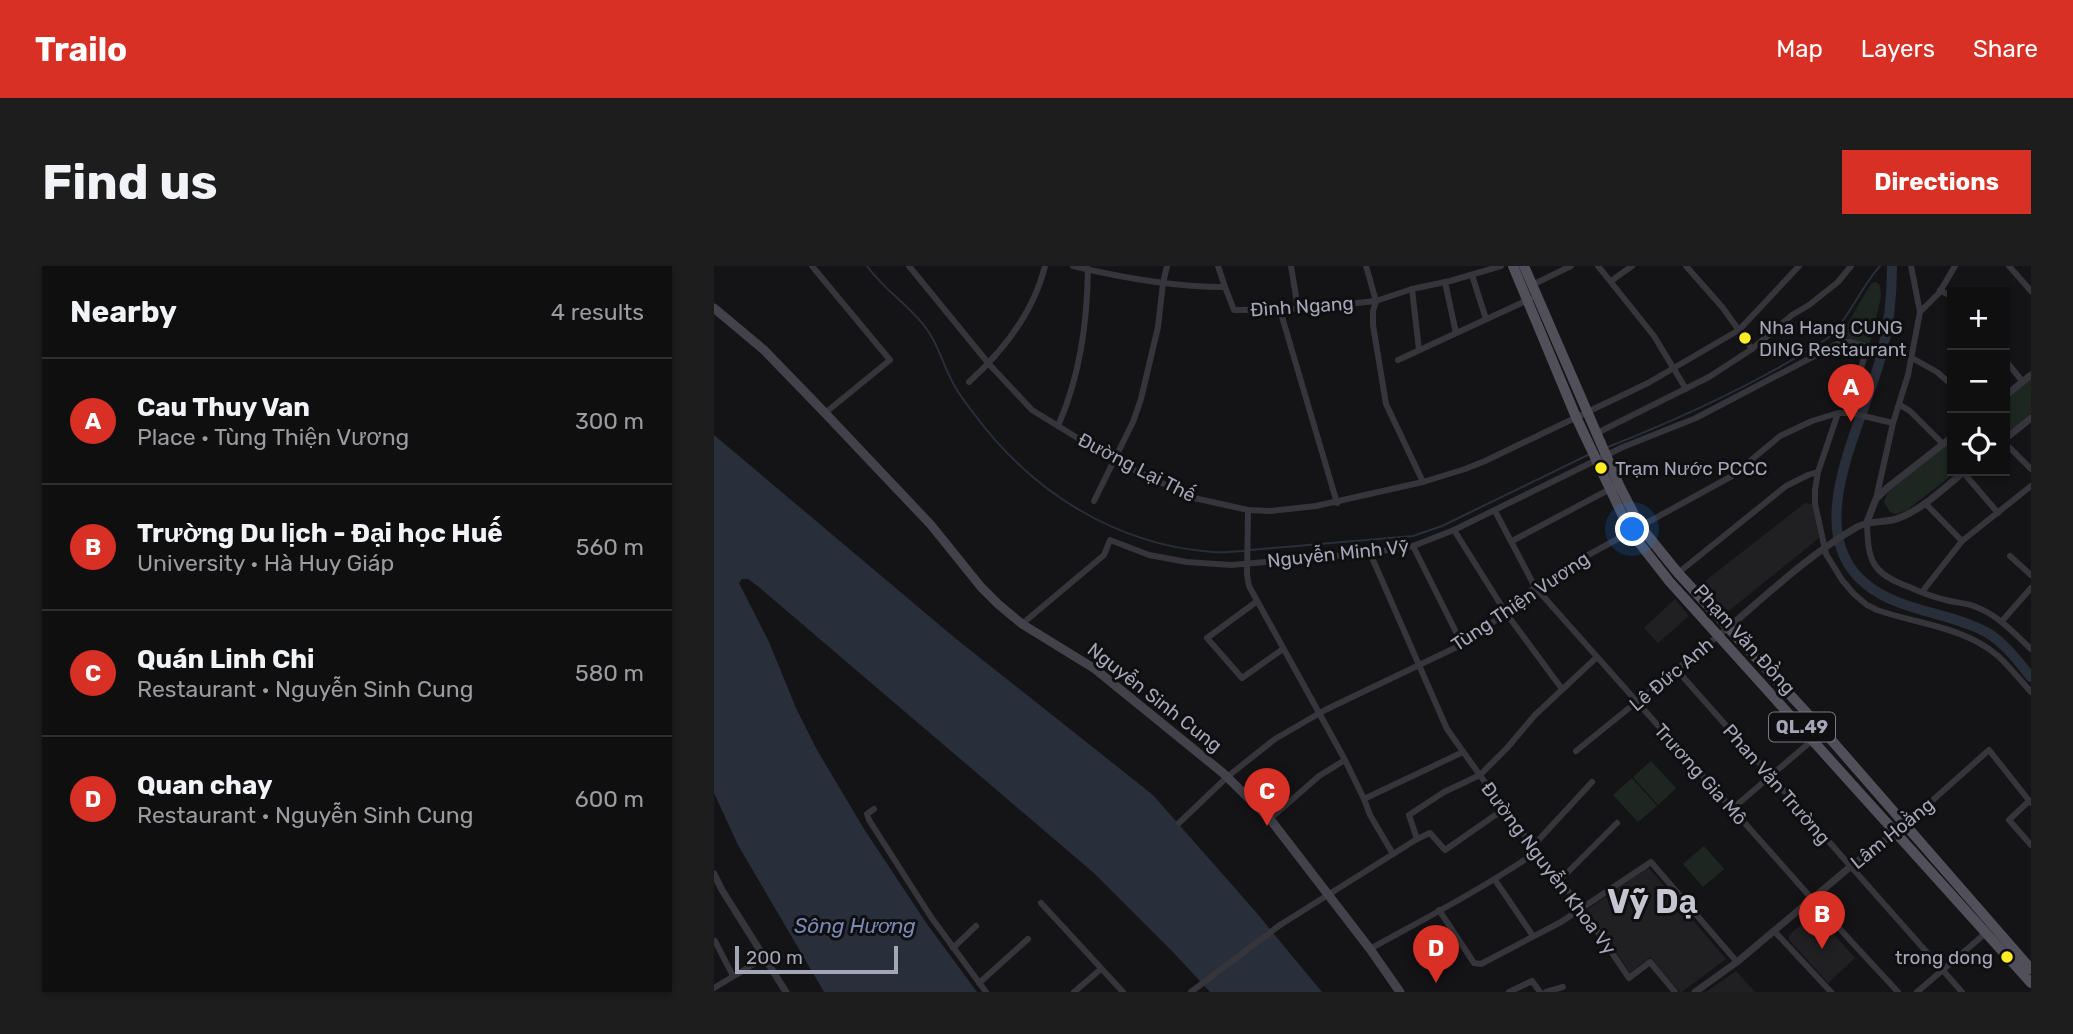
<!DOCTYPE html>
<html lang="en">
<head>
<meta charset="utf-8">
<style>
	body { margin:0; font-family:Rubik,sans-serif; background:#1d1d1e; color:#f1f3f6 }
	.controls { position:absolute; right:21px; top:21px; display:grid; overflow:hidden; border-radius:0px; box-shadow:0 2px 5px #0004 }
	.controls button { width:63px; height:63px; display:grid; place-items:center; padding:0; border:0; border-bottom:2px solid #2f2f30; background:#0f0f10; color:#f1f3f6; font:35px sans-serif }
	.scale { position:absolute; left:21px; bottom:18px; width:163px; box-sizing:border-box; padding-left:7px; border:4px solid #a4a5b7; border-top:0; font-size:19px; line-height:24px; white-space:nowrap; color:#a4a5b7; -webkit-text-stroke:5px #0f0f11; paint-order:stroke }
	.you { position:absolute; left:919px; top:264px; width:24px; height:24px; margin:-18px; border:5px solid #fff; border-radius:50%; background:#1a73e8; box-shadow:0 0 0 10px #1a73e833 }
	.badge { display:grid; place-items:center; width:46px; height:46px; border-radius:50%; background:#d93025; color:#fff; font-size:23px; font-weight:700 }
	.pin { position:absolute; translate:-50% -58px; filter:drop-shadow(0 2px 4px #0008) }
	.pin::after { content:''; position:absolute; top:37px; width:24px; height:21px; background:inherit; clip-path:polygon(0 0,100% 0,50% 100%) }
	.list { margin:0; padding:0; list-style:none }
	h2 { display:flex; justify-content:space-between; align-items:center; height:91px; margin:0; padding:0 28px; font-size:30px }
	h2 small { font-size:23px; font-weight:400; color:#9b9c9f }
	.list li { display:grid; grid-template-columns:46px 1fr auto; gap:21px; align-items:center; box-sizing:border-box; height:126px; padding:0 28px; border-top:2px solid #2f2f30 }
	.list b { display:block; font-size:26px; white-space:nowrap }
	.list p { margin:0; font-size:23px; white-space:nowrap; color:#9b9c9f }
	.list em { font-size:23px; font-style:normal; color:#9b9c9f }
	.icon { flex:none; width:38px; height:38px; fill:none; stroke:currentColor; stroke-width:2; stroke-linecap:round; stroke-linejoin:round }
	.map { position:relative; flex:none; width:1317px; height:726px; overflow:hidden; border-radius:0px }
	header { display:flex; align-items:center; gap:42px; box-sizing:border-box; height:98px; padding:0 35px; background:#d93025; color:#fff }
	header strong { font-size:33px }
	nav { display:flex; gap:38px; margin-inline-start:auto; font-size:24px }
	.intro { display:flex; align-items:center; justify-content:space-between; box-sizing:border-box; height:168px; padding:0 42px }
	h1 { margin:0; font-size:49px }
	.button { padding:18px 32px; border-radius:0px; background:#d93025; color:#fff; font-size:24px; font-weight:700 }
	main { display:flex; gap:42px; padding:0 42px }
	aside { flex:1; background:#0f0f10; border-radius:0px; box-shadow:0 2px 5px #0004 }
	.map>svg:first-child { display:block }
	.built { fill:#202023 }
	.green { fill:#1e2621 }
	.water { fill:#292e3b }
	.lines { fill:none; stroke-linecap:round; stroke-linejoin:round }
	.stream { stroke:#292e3b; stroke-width:2 }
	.river { stroke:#292e3b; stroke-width:10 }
	.minor { stroke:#35353b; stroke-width:6 }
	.tertiary { stroke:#35353b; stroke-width:7 }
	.secondary { stroke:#43424b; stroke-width:9 }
	.primary { stroke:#51505a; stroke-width:10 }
	.poi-dot { fill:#ffee23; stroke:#0f0f11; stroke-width:2.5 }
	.labels { text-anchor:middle; stroke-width:6; stroke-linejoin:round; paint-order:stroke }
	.shield { fill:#0f0f11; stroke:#777885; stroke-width:2 }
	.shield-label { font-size:18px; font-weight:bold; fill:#a4a5b7 }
	.street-label { font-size:19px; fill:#a4a5b7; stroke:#0f0f11 }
	.poi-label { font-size:19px; fill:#a4a5b7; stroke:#0f0f11; text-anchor:start }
	.water-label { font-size:21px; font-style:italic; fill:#7889b5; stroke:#0f0f11 }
	.town-label { font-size:33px; font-weight:bold; fill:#c6c6d3; stroke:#0f0f11 }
</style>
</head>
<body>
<header>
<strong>Trailo</strong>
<nav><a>Map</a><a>Layers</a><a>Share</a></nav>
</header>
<div class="intro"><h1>Find us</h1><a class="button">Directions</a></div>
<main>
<aside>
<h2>Nearby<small>4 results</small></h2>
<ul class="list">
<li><span class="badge">A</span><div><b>Cau Thuy Van</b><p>Place · Tùng Thiện Vương</p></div><em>300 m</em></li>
<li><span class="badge">B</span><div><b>Trường Du lịch - Đại học Huế</b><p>University · Hà Huy Giáp</p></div><em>560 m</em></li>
<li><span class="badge">C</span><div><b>Quán Linh Chi</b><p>Restaurant · Nguyễn Sinh Cung</p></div><em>580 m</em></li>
<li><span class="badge">D</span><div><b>Quan chay</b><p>Restaurant · Nguyễn Sinh Cung</p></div><em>600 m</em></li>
</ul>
</aside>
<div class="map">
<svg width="1317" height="726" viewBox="0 0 1317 726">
	<rect width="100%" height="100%" fill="#141416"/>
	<!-- built -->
	<g class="built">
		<polygon points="1091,237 1098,238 1105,272 1016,344 1011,345 986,319"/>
		<polygon points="961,333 975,350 944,377 930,362"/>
		<polygon points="934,601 1012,693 968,726 966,726 936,691 916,707 873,644"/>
		<polygon points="1102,648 1141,692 1114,717 1075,674 1075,669 1098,649"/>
		<polygon points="1022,705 1041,726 992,726"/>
	</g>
	<!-- green -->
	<g class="green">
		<polygon points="1162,16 1166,19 1167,31 1154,85 1153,82 1124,74 1155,21 1158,17"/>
		<polygon points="1317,113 1317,147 1291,168 1291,133"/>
		<polygon points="1238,175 1238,205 1243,205 1193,244 1182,248 1176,246 1170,236 1174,225"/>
		<polygon points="937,495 962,522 944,539 919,511"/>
		<polygon points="918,512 943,540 924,556 899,529"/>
		<polygon points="990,580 1010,603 989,621 969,598"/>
	</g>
	<!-- water -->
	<polygon class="water" points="0,169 241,372 439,529 541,645 608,726 496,726 458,685 381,608 46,322 34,313 28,313 25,317 55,376 82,442 103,484 150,563 213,658 263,726 110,726 24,579 0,527"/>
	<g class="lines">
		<!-- stream -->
		<g class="stream">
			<path d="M 153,0 C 170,24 195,39 212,62 C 225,79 229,100 240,119 C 246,130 254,140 261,149 C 318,226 402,279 499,286 C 509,287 520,285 531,285"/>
			<path d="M 894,181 C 970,151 1046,116 1114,72 C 1136,51 1146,22 1166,0"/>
			<polyline points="536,284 699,270 728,260 876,188"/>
		</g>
		<!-- river -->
		<path class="river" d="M 1178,0 C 1178,31 1175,60 1167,90 C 1151,155 1084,265 1153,319 C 1187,346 1235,346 1272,366 C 1290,376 1304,395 1317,411"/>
		<!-- minor -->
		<g class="minor">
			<polyline points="98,0 176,94 111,147"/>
			<polyline points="195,0 275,98 318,144 401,195 480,232 534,244 556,245 602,240 709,216 751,203 771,195 934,117 1025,64 1085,0"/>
			<path d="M 359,0 C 409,12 459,21 511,21 L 520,44 L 584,43 L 662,35 L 698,23 L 736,15 L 787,0"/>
			<polyline points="504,0 511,21"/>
			<polyline points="577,0 584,43"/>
			<polyline points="652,0 662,35 659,45 659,59 672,138 709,216"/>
			<polyline points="884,0 940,70 972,123"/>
			<polyline points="972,0 1009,42 1038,83"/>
			<polyline points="1295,0 1317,25"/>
			<polyline points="758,9 772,53"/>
			<polyline points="897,15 918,0"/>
			<polyline points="731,16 742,67"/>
			<polyline points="818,19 857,0"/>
			<polyline points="698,23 705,84"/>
			<polyline points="1226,24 1238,31"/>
			<polyline points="566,44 623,237"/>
			<polyline points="1206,46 1225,27 1241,0"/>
			<polyline points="1198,92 1223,106 1238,119"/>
			<polyline points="684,94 816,33"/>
			<polyline points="1291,94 1309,116"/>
			<path d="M 255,116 C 289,85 320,45 331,0"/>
			<polyline points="1186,139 1196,145 1229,178"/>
			<path d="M 1124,147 L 1104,206 L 1101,224 L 1101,238 L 1112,288 L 1128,314 L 1140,328 L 1153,339 L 1163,344 C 1203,358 1251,361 1284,390 C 1296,401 1306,414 1317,426"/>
			<path d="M 344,160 C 366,110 373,58 374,3"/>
			<polyline points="883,167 995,111 1038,83 1078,49 1095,39 1124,16 1137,0"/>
			<polyline points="1291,177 1317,203"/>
			<polyline points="1249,206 1284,247"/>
			<polyline points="1162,233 1179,157 1194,109 1206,46 1197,0"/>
			<polyline points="380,235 419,156 427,133 444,61 449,17 453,0"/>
			<polyline points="1211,237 1248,275"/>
			<polyline points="534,244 533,309 535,320 631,494 650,533 656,549 679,588"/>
			<polyline points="781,245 821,321 1099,634 1184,726"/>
			<path d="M 1153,256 C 1154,295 1157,307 1195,321 C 1208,327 1222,332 1236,335 C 1244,337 1254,337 1262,341 C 1284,349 1300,367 1317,383"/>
			<polyline points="740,264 792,347 848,423"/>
			<polyline points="798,275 898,222"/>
			<polyline points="699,280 748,378"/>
			<path d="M 656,287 L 733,463 L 790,543 L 819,580 C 823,595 839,606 849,618 C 873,649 894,681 915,712 L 936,696 L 961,726"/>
			<polyline points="1296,290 1317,309"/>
			<polyline points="964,307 1072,220 1094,209 1104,206"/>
			<polyline points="1208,326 1248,275 1317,220"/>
			<polyline points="542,336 493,372 528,412 569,383"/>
			<polyline points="1288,355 1317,322"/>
			<polyline points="308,358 390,289 396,274 435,289 473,296 517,299 656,287 699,280 740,264 909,181 982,152 1127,76 1136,76 1150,80 1152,84 1135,147"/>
			<polyline points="962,403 1248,726"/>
			<polyline points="862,485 1015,361"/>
			<polyline points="650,533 749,486"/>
			<polyline points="1315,535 1295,554 1317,579"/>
			<polyline points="160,543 153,548 155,554 217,651 272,726"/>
			<polyline points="1018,543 1109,465"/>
			<polyline points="556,553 605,510 631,494"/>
			<polyline points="465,557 513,511 561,473 611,444 745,380 792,347 821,321 856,299 1018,210 1066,170 1098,155 1124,147 1137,147 1179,157"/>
			<polyline points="1192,558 1275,484 1317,537"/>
			<polyline points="703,573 695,549 730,526 766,509 793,482 821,449 883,391"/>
			<polyline points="819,580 878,516"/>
			<polyline points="781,614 819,670"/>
			<polyline points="846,614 903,557"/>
			<polyline points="327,637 409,726"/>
			<polyline points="725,644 760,697 767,698 847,656 937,596 1023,696"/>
			<polyline points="1061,666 1117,726"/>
			<polyline points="1,675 19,710"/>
			<polyline points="239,682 262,660"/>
			<path d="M 656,683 C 712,652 768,623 821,587"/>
			<polyline points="265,717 314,673"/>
			<polyline points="0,722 50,692"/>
			<polyline points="360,726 387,703"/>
			<polyline points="477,726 566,659 703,573 716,567 731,584 790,543"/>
			<polyline points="795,726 818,715 826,726"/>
			<polyline points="832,726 849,721"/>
			<polyline points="1203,726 1273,666"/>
		</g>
		<!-- tertiary -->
		<g class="tertiary">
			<polyline points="1291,130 1317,109"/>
			<polyline points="1291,173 1317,152"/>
			<polyline points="1153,256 1162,233 1173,222 1238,171"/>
			<path d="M 1015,361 C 1056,326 1096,288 1143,261 C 1158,253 1171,258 1185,252 C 1209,243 1231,221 1251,205"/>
			<polyline points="0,608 8,624 72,726"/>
			<polyline points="981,726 1023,696 1136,601 1192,558"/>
		</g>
		<!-- secondary -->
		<polyline class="secondary" points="0,42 50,84 111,147 217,259 267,321 284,338 308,358 381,403 509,507 556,553 656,683 686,726"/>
		<!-- primary -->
		<g class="primary">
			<polyline points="799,0 862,151 916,265 955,315 1317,717"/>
			<polyline points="810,0 905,219 926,260 964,307 1113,469 1317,703"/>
		</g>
	</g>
	<!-- markers -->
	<g class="poi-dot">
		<circle cx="1031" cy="72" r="7"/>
		<circle cx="887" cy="202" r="7"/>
		<circle cx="1293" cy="691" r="7"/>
	</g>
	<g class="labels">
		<!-- shield labels -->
		<rect class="shield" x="1055" y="446.5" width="66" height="29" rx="5"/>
		<g class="shield-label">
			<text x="1088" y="467">QL.49</text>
		</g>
		<!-- street labels -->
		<g class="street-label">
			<text transform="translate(588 40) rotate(-4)" y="7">Đình Ngang</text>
			<text transform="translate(423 201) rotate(27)" y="7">Đường Lại Thế</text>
			<text transform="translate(624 287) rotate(-6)" y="7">Nguyễn Minh Vỹ</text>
			<text transform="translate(806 335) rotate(-34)" y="7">Tùng Thiện Vương</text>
			<text transform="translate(1031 373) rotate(48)" y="7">Phạm Văn Đồng</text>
			<text transform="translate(957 408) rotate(-40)" y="7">Lê Đức Anh</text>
			<text transform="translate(441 431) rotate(38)" y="7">Nguyễn Sinh Cung</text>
			<text transform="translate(987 508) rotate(48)" y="7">Trương Gia Mô</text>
			<text transform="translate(1063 518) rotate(49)" y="7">Phan Văn Trường</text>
			<text transform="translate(1178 567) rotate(-39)" y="7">Lâm Hoằng</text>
			<text transform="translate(835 602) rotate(53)" y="7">Đường Nguyễn Khoa Vy</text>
		</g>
		<!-- poi labels -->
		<g class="poi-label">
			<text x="1045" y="68">Nha Hang CUNG<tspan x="1045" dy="22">DING Restaurant</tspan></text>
			<text x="901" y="209">Trạm Nước PCCC</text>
			<text x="1279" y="698" text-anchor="end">trong dong</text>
		</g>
		<!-- water labels -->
		<g class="water-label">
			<text x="141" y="667">Sông Hương</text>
		</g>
		<!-- town labels -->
		<g class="town-label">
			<text x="938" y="647">Vỹ Dạ</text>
		</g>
	</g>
</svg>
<div class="controls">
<button>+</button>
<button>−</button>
<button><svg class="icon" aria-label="locate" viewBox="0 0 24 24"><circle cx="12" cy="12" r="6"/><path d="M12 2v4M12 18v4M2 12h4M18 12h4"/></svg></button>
</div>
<div class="scale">200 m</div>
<div class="you"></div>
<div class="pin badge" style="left:1137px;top:156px">A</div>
<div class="pin badge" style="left:1108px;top:683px">B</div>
<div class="pin badge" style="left:553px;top:560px">C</div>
<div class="pin badge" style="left:722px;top:717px">D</div>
</div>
</main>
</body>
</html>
